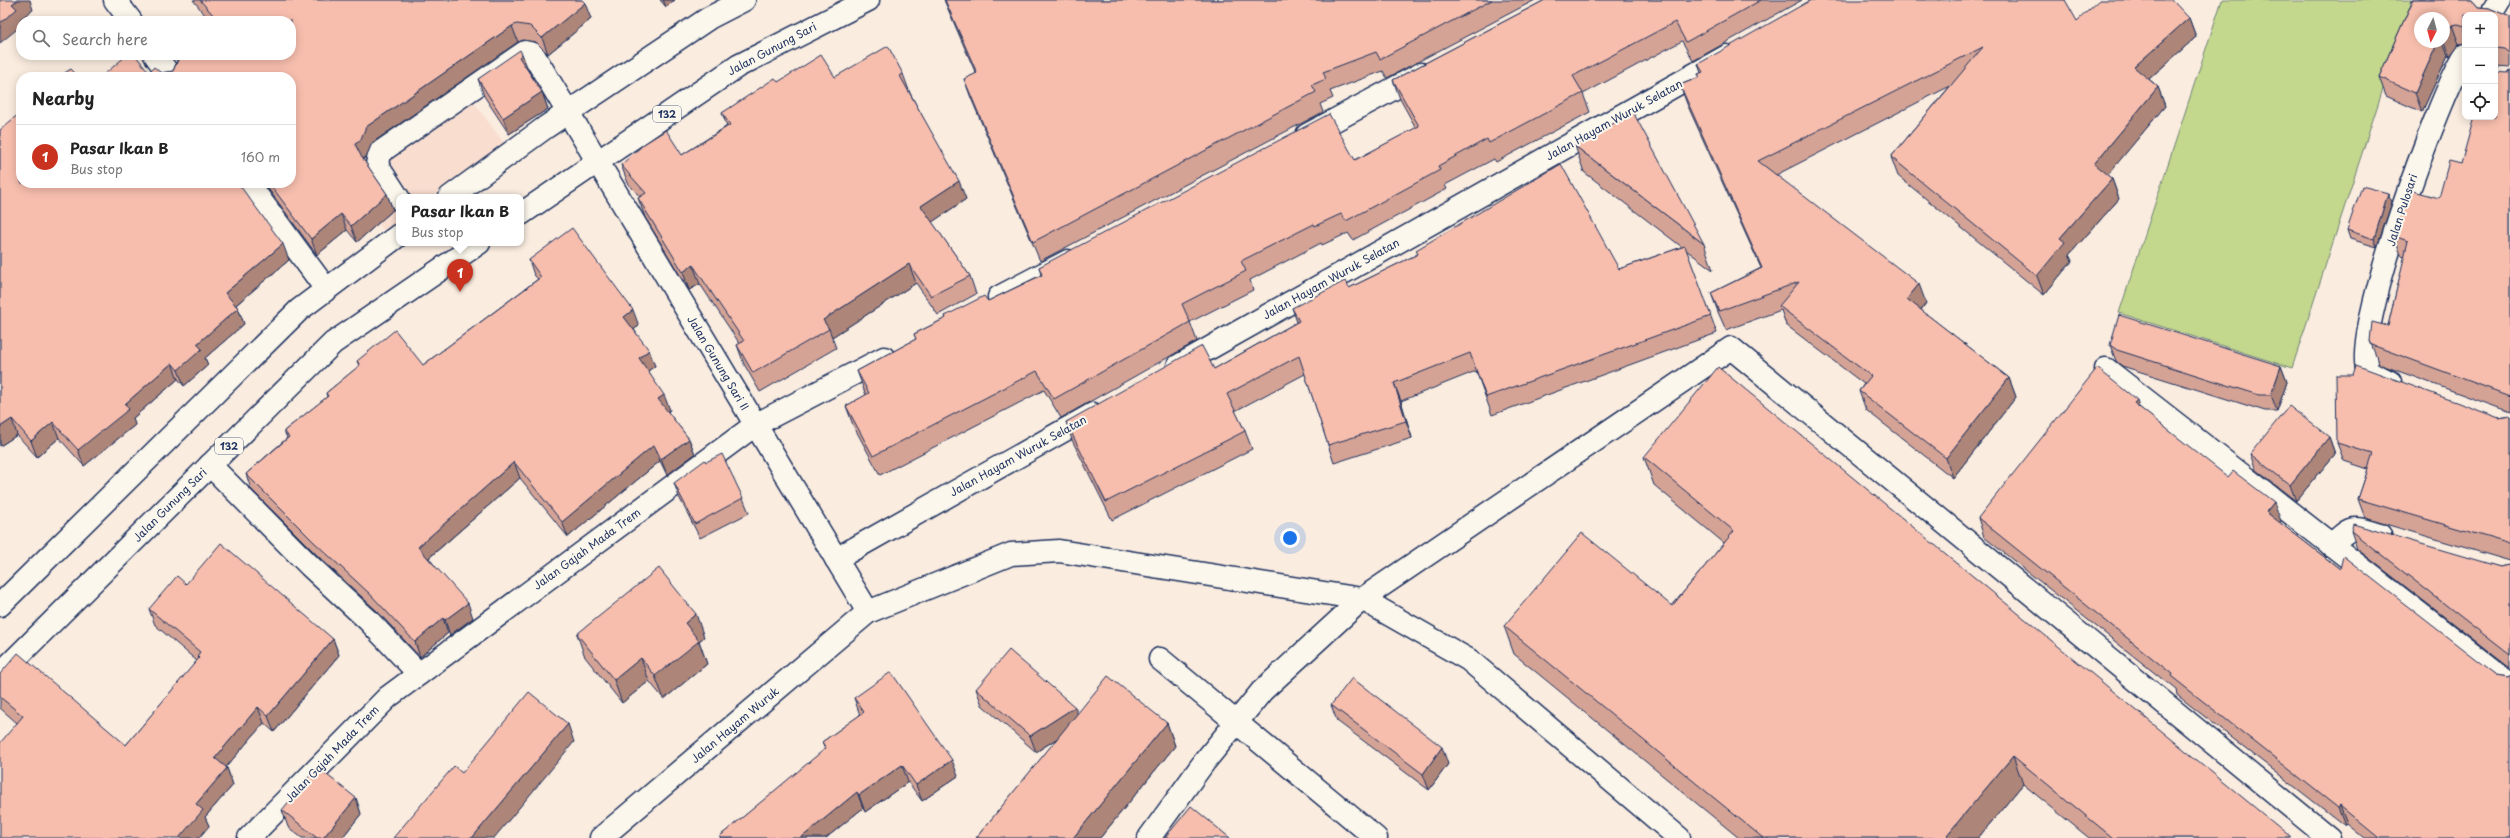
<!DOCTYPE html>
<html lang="en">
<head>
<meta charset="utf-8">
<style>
	body { margin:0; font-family:"Playpen Sans",sans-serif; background:#f6f6f6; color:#222 }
	.controls { position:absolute; right:12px; top:12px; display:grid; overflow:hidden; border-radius:8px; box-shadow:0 2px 10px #0003 }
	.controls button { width:36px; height:36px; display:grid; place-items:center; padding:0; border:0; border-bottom:1px solid #e0e0e0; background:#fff; color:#222; font:20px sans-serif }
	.compass { position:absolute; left:2414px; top:12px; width:36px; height:36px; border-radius:50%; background:#fff; box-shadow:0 2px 10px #0003; rotate:186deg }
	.you { position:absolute; left:1290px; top:538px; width:14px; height:14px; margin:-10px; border:3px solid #fff; border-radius:50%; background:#1a73e8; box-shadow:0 0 0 6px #1a73e833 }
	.badge { display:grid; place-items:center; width:26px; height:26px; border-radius:50%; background:#c8321e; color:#fff; font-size:13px; font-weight:700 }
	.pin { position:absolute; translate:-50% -33px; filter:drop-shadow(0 1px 2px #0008) }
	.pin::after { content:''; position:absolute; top:21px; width:14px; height:12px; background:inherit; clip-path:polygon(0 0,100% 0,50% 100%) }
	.popup { position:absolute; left:396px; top:194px; width:128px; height:52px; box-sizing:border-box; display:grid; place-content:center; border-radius:8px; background:#fff; filter:drop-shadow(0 1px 3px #0005); font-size:13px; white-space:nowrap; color:#767676 }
	.popup b { font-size:15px; color:#222 }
	.popup::after { content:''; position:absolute; left:50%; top:100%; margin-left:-8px; border:8px solid transparent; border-top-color:#fff }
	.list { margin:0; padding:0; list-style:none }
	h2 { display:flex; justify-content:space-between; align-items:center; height:52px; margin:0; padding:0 16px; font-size:17px }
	h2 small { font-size:13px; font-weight:400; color:#767676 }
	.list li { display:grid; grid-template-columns:26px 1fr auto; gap:12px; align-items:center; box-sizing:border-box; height:64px; padding:0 16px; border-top:1px solid #e0e0e0 }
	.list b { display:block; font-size:15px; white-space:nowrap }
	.list p { margin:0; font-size:13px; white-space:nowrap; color:#767676 }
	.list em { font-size:13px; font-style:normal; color:#767676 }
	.icon { flex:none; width:22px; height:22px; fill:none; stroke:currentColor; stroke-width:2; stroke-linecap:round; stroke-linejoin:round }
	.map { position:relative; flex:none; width:2510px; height:838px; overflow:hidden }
	.search { position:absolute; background:#fff; box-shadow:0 2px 10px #0003; left:16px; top:16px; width:280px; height:44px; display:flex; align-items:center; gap:10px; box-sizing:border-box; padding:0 14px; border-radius:16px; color:#767676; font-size:15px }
	.panel { position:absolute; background:#fff; box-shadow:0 2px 10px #0003; left:16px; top:72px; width:280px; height:116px; border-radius:16px }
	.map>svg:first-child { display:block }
	.built { fill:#f9ded0 }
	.green { fill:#c3d78d; stroke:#6f8376 }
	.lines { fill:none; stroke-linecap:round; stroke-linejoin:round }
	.minor-casing { stroke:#1b2f5e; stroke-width:25 }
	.major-casing { stroke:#1b2f5e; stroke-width:25 }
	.minor { stroke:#fbf7ec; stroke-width:22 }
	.major { stroke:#fbf7ec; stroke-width:22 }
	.wall { fill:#d4a395; stroke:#1b2f5e; fill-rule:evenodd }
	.shaded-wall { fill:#ad8579; stroke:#1b2f5e }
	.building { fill:#f7bead; stroke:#1b2f5e }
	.labels { text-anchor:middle; stroke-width:4; stroke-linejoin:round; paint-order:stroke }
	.shield { fill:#fbf7ec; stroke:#5e6b89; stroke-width:1 }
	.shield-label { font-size:10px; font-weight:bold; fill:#1b2f5e }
	.street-label { font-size:11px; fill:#1b2f5e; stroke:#fbf7ec }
</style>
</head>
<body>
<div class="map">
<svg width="2510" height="838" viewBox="0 0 2510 838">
	<rect width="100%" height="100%" fill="#faecdf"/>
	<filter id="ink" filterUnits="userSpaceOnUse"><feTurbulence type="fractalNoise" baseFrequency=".025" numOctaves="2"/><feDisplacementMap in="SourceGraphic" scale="8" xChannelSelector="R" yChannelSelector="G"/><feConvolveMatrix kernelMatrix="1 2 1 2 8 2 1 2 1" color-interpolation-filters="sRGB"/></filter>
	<g filter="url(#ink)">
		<!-- built -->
		<polygon class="built" points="486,0 525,50 470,97 505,144 432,197 399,197 399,221 385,232 291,109 291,21"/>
		<!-- green -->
		<polygon class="green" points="2222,0 2412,0 2292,368 2119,313"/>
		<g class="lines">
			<defs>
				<g id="minor">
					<polyline points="115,0 131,21"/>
					<polyline points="2491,15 2500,0"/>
					<polyline points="155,55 171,77"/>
					<polyline points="1307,135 1421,74"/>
					<polyline points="248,183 326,289"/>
					<polyline points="399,199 377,165 379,153 525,52 533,54 868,612"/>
					<polyline points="999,297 1068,261"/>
					<polyline points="1178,366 1727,56"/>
					<polyline points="2106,369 2510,684"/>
					<path d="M 2390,382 L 2368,371 C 2350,337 2440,94 2465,55"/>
					<polyline points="210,465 310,566 368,620 419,674"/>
					<path d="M 2331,545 C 2354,524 2352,527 2380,535"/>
					<polyline points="836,559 1093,414"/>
					<polyline points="1160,659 1376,838"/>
					<polyline points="249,838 388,697 419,674 755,425 884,358"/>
					<polyline points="601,838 868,612 1011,554 1059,551 1362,599 1469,660 1679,838"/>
					<polyline points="1149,838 1205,761 1262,691 1362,599 1731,348 2329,838"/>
				</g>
				<g id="major">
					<polyline points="450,197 546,127 709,18 744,0"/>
					<polyline points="521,214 738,66 868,0"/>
					<polyline points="0,605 299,310 399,235"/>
					<polyline points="0,674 333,343 479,243"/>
				</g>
			</defs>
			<!-- minor casing -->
			<use href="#minor" class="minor-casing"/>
			<!-- major casing -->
			<use href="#major" class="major-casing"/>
			<!-- minor -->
			<use href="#minor" class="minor"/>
			<!-- major -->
			<use href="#major" class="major"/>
		</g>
		<!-- wall -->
		<g class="wall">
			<polygon points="193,0 582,0 591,19 548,54 536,42 523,40 518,42 372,143 366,157 363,159 387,194 393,210 357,242 347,230 317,255 264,183 291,183 149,72 161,73 173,71 177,61 175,55 291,55 209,20"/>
			<polygon points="660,0 675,0 666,7"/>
			<polygon points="944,0 1535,0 1387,78 1383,71 1330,91 1333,98 1320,104 1323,112 1040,261 971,98 964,79 976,74"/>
			<polygon points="1545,0 1802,0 1693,61 1682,41 1583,94 1590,112 1496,162 1494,159 1445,185 1447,189 1353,240 1348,233 1322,245 1321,243 1250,280 1253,290 1190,322 1197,341 1061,418 1044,390 880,475 853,425 846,406 866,395 864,390 857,371 916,339 914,334 946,318 945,316 988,301 1041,275 1039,267 1355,160 1416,128 1400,99 1393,80"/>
			<path d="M 2413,0 L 2472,0 L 2478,7 L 2489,8 L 2510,17 L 2510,67 L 2497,66 L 2495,66 L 2495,15 L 2465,15 L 2465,43 L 2459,44 L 2450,56 L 2448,55 L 2422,112 L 2386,96 L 2379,77 ZM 2420,18 L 2444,18 L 2444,42 L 2420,42 Z"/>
			<polygon points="2189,18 2196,37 2149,79 2158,87 2165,106 2107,175 2112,179 2119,199 2069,255 2072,261 2044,295 1898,176 1891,157 1950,86 1776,175 1926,303 1921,310 2009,378 2016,397 1953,478 1866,410 1859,391 1864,384 1786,325 1781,310 1726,330 1718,312 1711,293 1761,268 1687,104 1680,85 1699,77 1698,74 1701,73 1698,64 2077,21"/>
			<polygon points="522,54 528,70 542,92 548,109 509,134 484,96 478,79"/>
			<polygon points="2510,70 2510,412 2379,364 2370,341 2388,326 2405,256 2401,255 2394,236 2439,198 2461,164 2508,73"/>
			<polygon points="903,74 910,93 966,199 932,222 970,276 976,294 938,315 916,283 832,337 836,348 760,392 744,364 737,345 740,344 700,284 689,290 645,217 638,198 640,197 628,183 621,165 682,155 727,126 722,113 778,82 835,77"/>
			<polygon points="0,130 289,260 236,305 238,308 244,324 205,358 208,365 184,386 178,379 133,418 135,425 84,466 59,438 37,457 17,435 0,446"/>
			<polygon points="1575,146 1704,244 1713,270 1686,250 1717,333 1492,415 1476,371 1401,401 1412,438 1334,463 1328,445 1305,374 1235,411 1245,431 1252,449 1112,520 1072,440 1066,422 1214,369 1297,322 1292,308 1349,288 1418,254 1416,250 1619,269 1682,247 1584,172"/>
			<polygon points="2392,202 2377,247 2350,239 2347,230"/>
			<polygon points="529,260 639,326 634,329 655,366 648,371 670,410 668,412 689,439 695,454 667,475 660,461 568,537 520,478 429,558 473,618 450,635 448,633 420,657 377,611 319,557 251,489 246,474 287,438 284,431 327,397 326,393 359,366 357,361 423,365 538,279 534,275"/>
			<polygon points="2110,345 2281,366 2287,382 2277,411 2265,411 2122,366 2116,361"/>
			<polygon points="2139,407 2281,521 2279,522 2340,569 2496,675 2508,677 2510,838 2364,838 2347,824 2345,826 2177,695 2176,690 1984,537 1978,518"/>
			<polygon points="2510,416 2510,561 2365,518 2358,499 2368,469 2344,461 2337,443"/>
			<polygon points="2329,437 2335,454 2296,501 2256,470 2250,454"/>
			<polygon points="1644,457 2292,838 2089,838 2023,784 1978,838 1739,838 1514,654 1504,626 1672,606 1724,543 1654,485"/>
			<polygon points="674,483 743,498 749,513 700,538 679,497"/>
			<polygon points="2351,531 2500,567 2510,565 2510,668 2357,549"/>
			<polygon points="186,584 333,639 339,655 274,732 264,723 226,767 227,768 233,785 205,817 209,826 17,723 0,708 0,674 126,745 197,661 155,625 149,609"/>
			<polygon points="577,634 704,637 699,641 707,664 664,699 649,681 622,703 585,657"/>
			<polygon points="976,689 1077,714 1167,723 1175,746 1100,838 976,838 1058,738 1036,752 982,705"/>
			<polygon points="854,698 958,776 922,801 908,782 865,812 863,808 826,838 720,838 720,836 825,750 822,742 860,715"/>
			<polygon points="1331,705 1448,764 1429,790 1337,721"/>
			<polygon points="356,798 361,814 342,838 302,838 288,827 282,810"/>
		</g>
		<!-- shaded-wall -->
		<g class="shaded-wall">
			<polygon points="18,0 30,0 33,10 20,19 21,21 21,26 0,43 0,23 12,4"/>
			<polygon points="663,0 675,0 666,7"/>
			<polygon points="585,3 591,19 548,54 542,38"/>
			<polygon points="2189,18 2196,37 2141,86 2134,67"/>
			<polygon points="2452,25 2459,44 2450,56 2444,39 2444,36"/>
			<polygon points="512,26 518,42 372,143 366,157 361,160 355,144 366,127"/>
			<polygon points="2438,42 2443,42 2448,55 2422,112 2415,93"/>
			<polygon points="522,54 528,70 525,73 519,57"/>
			<polygon points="2158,87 2165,106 2101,183 2094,164"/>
			<polygon points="542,92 548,109 509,134 503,118"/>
			<polygon points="2112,179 2119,199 2069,255 2072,261 2044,295 2037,276 2060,238"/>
			<polygon points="959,181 966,199 928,225 921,206"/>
			<polygon points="2388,193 2392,202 2377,247 2374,239"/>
			<polygon points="387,194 393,210 357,242 351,226"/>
			<polygon points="341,214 347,230 317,255 311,239"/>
			<polygon points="283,244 289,260 231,309 225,293"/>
			<polygon points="909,264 916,283 832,337 829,329 823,320"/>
			<polygon points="693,265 700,284 689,290 683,272"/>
			<polygon points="1919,284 1926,303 1914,318 1907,299"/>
			<polygon points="238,308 244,324 205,358 208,365 184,386 178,370 197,344"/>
			<polygon points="633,310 639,326 630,332 624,317"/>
			<polygon points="649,350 655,366 645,373 639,358"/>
			<polygon points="172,363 178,379 133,418 135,425 84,466 78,450 125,404"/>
			<polygon points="2281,366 2287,382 2277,411 2271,395"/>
			<polygon points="2009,378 2016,397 1953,478 1946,458"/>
			<polygon points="1394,383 1401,401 1412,438 1406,421"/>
			<polygon points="664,395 670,410 663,414 658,399"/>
			<polygon points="2137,400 2143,418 2134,403"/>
			<polygon points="12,419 17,435 0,446 0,427"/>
			<polygon points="53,422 59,438 37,457 31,441"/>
			<polygon points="2329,437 2335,454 2296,501 2290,485"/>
			<polygon points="689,439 695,454 667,475 661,459"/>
			<polygon points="654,445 660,461 568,537 562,522"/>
			<polygon points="514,462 520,478 424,562 418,547"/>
			<polygon points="2274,502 2281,521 2273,531 2266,512"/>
			<polygon points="468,603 473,618 450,635 445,620"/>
			<polygon points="696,614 704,637 697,643 699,641 707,664 664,699 655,676 685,623"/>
			<polygon points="443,618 448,633 420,657 415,642"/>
			<polygon points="333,639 339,655 274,732 268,716"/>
			<polygon points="641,658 649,681 622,703 614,680"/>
			<polygon points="258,707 264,723 220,774 215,758"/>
			<polygon points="1075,707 1081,723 1036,752 1030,736"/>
			<polygon points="1167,723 1175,746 1100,838 1073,838"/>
			<polygon points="568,724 574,742 494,838 472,838"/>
			<polygon points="1442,747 1448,764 1429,790 1423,774"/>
			<polygon points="2013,756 2023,784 1978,838 1948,838 1947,835"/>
			<polygon points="952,760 958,776 922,801 916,785"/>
			<polygon points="902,765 908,782 865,812 859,795"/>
			<polygon points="227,768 233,785 205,817 209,826 199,838 179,838 196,804"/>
			<polygon points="857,792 863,808 826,838 801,838"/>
			<polygon points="356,798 361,814 342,838 323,838"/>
			<polygon points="2340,806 2347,824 2345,826 2338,808"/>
		</g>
		<!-- building -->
		<g class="building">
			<polygon points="0,0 18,0 12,4 17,9 0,23"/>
			<polygon points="200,0 582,0 585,3 542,38 530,26 517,24 512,26 366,127 360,141 355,144 361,156 387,194 351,226 341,214 311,239 269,183 291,183 291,77 101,77 127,55 135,55 149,72 154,67 161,73 173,71 178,60 175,55 291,55 291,21 208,21 214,16"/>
			<polygon points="945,0 1492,0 1380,59 1376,52 1323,72 1326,79 1312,85 1316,92 1033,242 964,79 977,73"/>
			<polygon points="1545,0 1761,0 1686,42 1675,22 1573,76 1583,93 1489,143 1487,139 1438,166 1440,170 1346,221 1341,214 1315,226 1314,224 1241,261 1246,271 1182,304 1190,322 1054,399 1037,371 873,456 846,406 869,393 857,371 916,339 914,334 946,318 945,316 984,296 988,301 1042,275 1039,267 1329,114 1355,160 1419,126 1393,80"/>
			<polygon points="1811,0 2065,0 2077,21 2100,0 2172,0 2189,18 2134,67 2158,87 2094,164 2112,179 2060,238 2065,242 2037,276 1891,157 1983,47 1758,161 1919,284 1907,299 2009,378 1946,458 1859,391 1871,376 1779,306 1799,282 1719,311 1711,293 1762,268 1680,85 1700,77 1698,74 1703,72 1698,64"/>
			<polygon points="2413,0 2472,0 2478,7 2489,8 2510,17 2510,53 2505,49 2495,48 2495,15 2465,15 2465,26 2458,24 2452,25 2444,36 2444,18 2420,18 2420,42 2438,42 2415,93 2379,77"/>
			<polygon points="888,46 903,74 900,76 959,181 921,206 970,276 931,296 909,264 823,320 829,329 753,373 737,345 744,341 693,265 683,272 638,198 646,193 621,165 644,144 666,130 682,155 730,125 722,113 775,78 778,82 821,55 835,77"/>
			<polygon points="520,50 522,54 519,57 542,92 503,118 478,79"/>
			<polygon points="71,69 79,77 58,77"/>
			<polygon points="2510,70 2510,396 2507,395 2372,345 2370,341 2372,322 2388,326 2408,241 2394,236 2409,190 2439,198 2449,161 2461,164 2474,117 2495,117 2495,72 2508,73"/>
			<polygon points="21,112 21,183 238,183 283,244 225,293 238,308 197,344 202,349 178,370 172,363 125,404 129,409 78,450 53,422 31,441 12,419 0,427 0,130"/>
			<polygon points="1633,112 1704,244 1575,146"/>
			<polygon points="1561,164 1619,269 1685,246 1711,316 1486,397 1470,353 1394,383 1406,421 1328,445 1299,356 1227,394 1245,431 1106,502 1066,422 1202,346 1214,369 1299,321 1292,308 1345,281 1349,288 1418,254 1416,250"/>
			<polygon points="2362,186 2388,193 2374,239 2347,230"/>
			<polygon points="572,228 633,310 624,317 649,350 639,358 664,395 658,399 689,439 661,459 654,445 562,522 514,462 418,547 468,603 445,620 443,618 415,642 371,595 313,541 246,474 289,437 284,431 328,396 326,393 360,365 357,361 395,330 423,365 541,277 529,260"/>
			<polygon points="2119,315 2281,366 2271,395 2259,395 2117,350 2110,345"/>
			<polygon points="2356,365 2499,418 2510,416 2510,545 2507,543 2358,499 2373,454 2337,443 2336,375 2353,375"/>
			<polygon points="1718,367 2292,838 2113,838 2013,756 1947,835 1950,838 1763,838 1504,626 1582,533 1672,606 1734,531 1644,457"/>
			<polygon points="2097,368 2137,400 2134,403 2228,477 2233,471 2274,502 2266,512 2340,569 2343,556 2496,675 2508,677 2510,675 2510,838 2379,838 2340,806 2338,808 2171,676 2172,674 1978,518"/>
			<polygon points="2289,406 2329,437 2290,485 2250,454"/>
			<polygon points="722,454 743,498 695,524 674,483 705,460 706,462"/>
			<polygon points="2353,524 2500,567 2510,565 2510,655 2351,531"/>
			<polygon points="221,543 333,639 268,716 258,707 215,758 227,768 196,804 203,810 179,838 0,838 0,743 23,716 0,697 0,674 18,653 126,745 199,658 197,656 200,652 149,609 177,576 186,584"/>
			<polygon points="659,568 696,614 685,623 699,641 655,676 641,658 614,680 577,634"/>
			<polygon points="1009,650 1075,707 1030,736 976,689"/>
			<polygon points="891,672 952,760 916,785 902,765 859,795 857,792 801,838 721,838 720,836 826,748 822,742 864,712 854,698"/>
			<polygon points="1108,676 1167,723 1073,838 976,838"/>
			<polygon points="1352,678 1442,747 1423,774 1331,705"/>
			<polygon points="529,692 568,724 472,838 393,838 454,766 462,773"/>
			<polygon points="317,767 356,798 323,838 317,838 282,810"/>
			<polygon points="1191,806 1230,838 1165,838"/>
		</g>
	</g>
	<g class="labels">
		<!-- shield labels -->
		<g class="shield">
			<rect x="653" y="106" width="28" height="16" rx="3"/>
			<rect x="215" y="438" width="28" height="16" rx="3"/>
		</g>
		<g class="shield-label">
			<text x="667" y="118">132</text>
			<text x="229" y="450">132</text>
		</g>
		<!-- street labels -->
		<g class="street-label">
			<text transform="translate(772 49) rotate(-28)" y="4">Jalan Gunung Sari</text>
			<text transform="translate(1614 120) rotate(-29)" y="4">Jalan Hayam Wuruk Selatan</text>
			<text transform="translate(2402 210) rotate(-72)" y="4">Jalan Pulosari</text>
			<text transform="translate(1331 279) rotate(-29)" y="4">Jalan Hayam Wuruk Selatan</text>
			<text transform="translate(718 363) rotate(59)" y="4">Jalan Gunung Sari II</text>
			<text transform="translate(1018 456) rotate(-29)" y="4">Jalan Hayam Wuruk Selatan</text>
			<text transform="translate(170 505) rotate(-45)" y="4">Jalan Gunung Sari</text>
			<text transform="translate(587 549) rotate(-36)" y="4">Jalan Gajah Mada Trem</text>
			<text transform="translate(735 725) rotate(-40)" y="4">Jalan Hayam Wuruk</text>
			<text transform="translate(332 754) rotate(-46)" y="4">Jalan Gajah Mada Trem</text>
		</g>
	</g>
</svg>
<div class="controls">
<button>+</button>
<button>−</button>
<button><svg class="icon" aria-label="locate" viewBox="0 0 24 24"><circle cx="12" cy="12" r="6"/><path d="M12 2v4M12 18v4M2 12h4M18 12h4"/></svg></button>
</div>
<svg class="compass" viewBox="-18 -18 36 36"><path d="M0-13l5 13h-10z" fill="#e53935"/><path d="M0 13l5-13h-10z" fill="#767676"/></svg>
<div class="you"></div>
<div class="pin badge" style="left:460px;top:292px">1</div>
<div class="popup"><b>Pasar Ikan B</b>Bus stop</div>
<div class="search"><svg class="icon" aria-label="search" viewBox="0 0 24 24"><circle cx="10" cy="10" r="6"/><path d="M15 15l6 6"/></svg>Search here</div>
<section class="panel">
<h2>Nearby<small></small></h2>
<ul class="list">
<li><span class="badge">1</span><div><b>Pasar Ikan B</b><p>Bus stop</p></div><em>160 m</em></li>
</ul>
</section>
</div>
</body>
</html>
